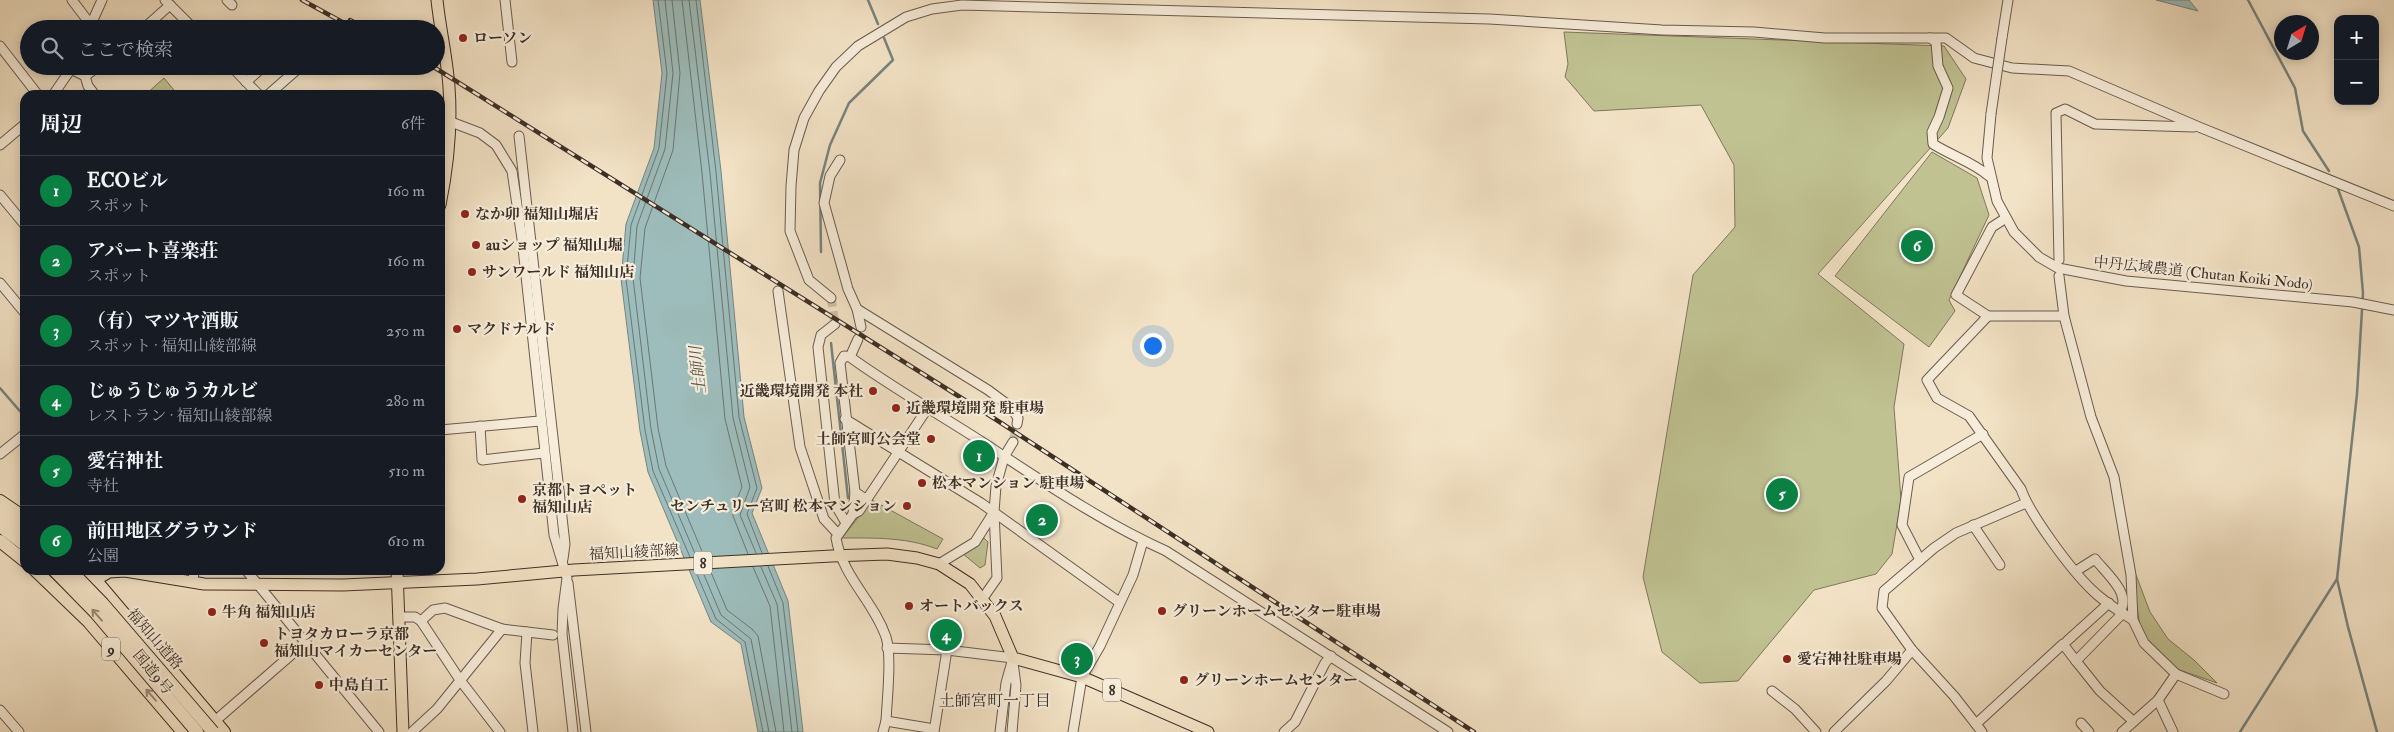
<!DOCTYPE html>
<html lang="ja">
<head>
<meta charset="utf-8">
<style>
	body { margin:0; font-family:"IM FELL Double Pica","Noto Serif JP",serif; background:#20242c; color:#f1f3f6 }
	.controls { position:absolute; right:15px; top:15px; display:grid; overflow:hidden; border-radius:10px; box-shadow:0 2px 12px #0003 }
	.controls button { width:45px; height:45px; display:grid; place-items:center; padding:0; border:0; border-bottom:1px solid #363941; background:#171b24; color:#f1f3f6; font:25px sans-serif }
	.compass { position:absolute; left:2274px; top:15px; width:45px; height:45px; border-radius:50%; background:#171b24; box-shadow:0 2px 12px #0003; rotate:38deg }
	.you { position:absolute; left:1152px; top:345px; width:18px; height:18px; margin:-12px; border:4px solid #fff; border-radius:50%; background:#1a73e8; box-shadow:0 0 0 8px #1a73e833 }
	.badge { display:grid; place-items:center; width:32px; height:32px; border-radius:50%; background:#0b8043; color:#fff; font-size:16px; font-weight:700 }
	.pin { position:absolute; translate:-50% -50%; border:2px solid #fff; box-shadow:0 1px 5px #0006 }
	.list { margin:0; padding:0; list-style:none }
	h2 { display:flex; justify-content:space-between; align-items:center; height:65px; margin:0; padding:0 20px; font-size:21px }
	h2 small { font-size:16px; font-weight:400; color:#9ea1a6 }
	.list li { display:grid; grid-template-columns:32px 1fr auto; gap:15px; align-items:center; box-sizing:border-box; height:70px; padding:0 20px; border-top:1px solid #363941 }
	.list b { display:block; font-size:19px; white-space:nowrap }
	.list p { margin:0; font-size:16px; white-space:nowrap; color:#9ea1a6 }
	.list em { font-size:16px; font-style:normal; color:#9ea1a6 }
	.icon { flex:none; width:28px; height:28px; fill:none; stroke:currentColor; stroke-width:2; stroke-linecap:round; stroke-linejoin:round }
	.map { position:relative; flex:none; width:2394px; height:732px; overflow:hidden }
	.search { position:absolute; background:#171b24; box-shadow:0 2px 12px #0003; left:20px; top:20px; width:425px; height:55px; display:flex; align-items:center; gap:12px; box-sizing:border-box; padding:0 18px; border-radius:28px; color:#9ea1a6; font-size:19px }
	.panel { position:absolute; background:#171b24; box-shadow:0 2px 12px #0003; left:20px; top:90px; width:425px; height:485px; border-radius:15px }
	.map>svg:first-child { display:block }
	.green { fill:#c0c292; stroke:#7e785c }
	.water { fill:#9dbdbc; stroke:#768480 }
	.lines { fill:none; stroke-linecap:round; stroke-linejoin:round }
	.shore { stroke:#6c7671; stroke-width:1 }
	.stream { stroke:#768480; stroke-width:2.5 }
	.minor-tunnel { stroke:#cebfa6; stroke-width:9; stroke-dasharray:9 4.5; stroke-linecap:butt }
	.minor-casing { stroke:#6a5c4e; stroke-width:11 }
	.major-casing { stroke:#3c2f26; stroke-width:13 }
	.highway-casing { stroke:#3c2f26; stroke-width:14 }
	.minor { stroke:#f7edda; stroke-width:9 }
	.major { stroke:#f3e3c6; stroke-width:11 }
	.highway { stroke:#f3e3c6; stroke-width:12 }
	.rail-casing { stroke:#3c2f26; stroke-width:4.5 }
	.rail { stroke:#f7edda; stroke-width:2.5; stroke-dasharray:8; stroke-linecap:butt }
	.minor-bridge-casing { stroke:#6a5c4e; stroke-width:11; stroke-linecap:butt }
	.highway-bridge-casing { stroke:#3c2f26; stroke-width:14; stroke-linecap:butt }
	.minor-bridge { stroke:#f7edda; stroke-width:9 }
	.highway-bridge { stroke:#f3e3c6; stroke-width:12 }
	.oneway { stroke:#988976 }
	.poi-dot { fill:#8f2418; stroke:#f7edda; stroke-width:2 }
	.labels { text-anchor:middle; stroke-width:4.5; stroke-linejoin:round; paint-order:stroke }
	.shield { fill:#f7edda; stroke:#74685c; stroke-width:1 }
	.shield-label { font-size:14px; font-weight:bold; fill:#3c2f26 }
	.poi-label { font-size:15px; font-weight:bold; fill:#3c2f26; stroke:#f7edda; text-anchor:start }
	.street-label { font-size:15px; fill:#3c2f26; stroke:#f7edda }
	.water-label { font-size:16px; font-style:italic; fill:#54524c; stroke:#f7edda }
	.neighbourhood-label { font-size:16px; fill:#3c2f26; stroke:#f7edda }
</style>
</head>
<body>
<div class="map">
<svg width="2394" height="732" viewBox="0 0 2394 732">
	<rect width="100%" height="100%" fill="#f3e3c6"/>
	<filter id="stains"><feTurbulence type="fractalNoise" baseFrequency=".004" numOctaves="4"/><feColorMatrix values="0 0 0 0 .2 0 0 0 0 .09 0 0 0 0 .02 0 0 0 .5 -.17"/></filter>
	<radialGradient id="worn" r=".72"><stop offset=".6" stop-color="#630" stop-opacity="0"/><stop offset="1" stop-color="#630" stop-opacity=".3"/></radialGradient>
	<!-- green -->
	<g class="green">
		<polygon points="1564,32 1944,46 1966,79 1948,128 1818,274 1904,344 1894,407 1901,500 1892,554 1876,574 1814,590 1738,681 1700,683 1662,652 1643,577 1693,275 1735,227 1734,165 1701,105 1594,111 1565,77 1568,64"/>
		<polygon points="164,78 178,95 145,95"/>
		<polygon points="1932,152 1977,178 1989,215 1949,300 1955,311 1929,347 1835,276"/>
		<path d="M 872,500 L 943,539 L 937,549 C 906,537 875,538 842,538 Z"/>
		<polygon points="984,538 988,542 985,565 980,568 962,553"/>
		<polygon points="2130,559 2150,612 2168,639 2194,660 2217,683 2174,668 2144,637 2140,627"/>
	</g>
	<!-- water -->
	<g class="water">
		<polygon points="653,0 700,0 721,171 744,417 762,488 752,513 788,601 803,732 758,732 741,644 711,622 648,472 640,431 621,279 626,224 654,148 662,73"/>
		<polygon points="2156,0 2189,0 2198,11"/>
	</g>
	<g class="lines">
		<!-- shore -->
		<g class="shore">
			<polyline points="658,0 667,73 659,148 631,225 626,279 645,430 653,471 690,557"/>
			<polyline points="665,0 673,73 665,149 637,226 633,278 651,429 659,469 696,556"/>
			<polyline points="672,0 680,73 673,150 645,228 640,278 658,428 666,466 704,556"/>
			<polyline points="682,0 702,173 725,419 742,487 733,509 733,516 748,554"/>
			<polyline points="689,0 710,173 733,418 750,487 740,515 756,553"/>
			<polyline points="696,0 716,172 739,417 757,488 747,514 762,553"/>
			<polyline points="768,566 783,603 798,732"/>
			<polyline points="753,567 770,606 784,732"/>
			<polyline points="761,567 777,604 792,732"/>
			<polyline points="695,570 716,619 745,642 763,732"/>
			<polyline points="702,570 721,615 751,639 769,732"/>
			<polyline points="710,570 727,610 752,629 758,636 776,732"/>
		</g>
		<!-- stream -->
		<g class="stream">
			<polyline points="868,0 878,24"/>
			<polyline points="2248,0 2295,88 2303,131 2329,171"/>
			<polyline points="2338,189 2359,247 2363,293 2357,394 2337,579 2348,627 2377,732"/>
			<polyline points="821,252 820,183 830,145 849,103 893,60 884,38"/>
			<polyline points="831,343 848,498"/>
			<polyline points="0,388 25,417"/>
			<polyline points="2240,732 2337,579"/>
		</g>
		<!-- minor-tunnel -->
		<g class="minor-tunnel">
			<polyline points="831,298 835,324"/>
			<polyline points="1013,442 1017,424"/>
		</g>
		<defs>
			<g id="minor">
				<polyline points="72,0 94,29"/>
				<polyline points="165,0 194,29"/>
				<polyline points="227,0 232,5"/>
				<polyline points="505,0 512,62"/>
				<polyline points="89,29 102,0"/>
				<polyline points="143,29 170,5"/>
				<path d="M 1930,38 L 1936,42 L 1938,66 L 1948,88 L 1939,117 L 1932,132 L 1933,144 C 1952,156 1973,162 1989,176"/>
				<polyline points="2002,38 2008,0"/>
				<polyline points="0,46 38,95"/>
				<polyline points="231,66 259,95"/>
				<polyline points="71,69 85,76 99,66"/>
				<polyline points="85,76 88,86 95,95"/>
				<polyline points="246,82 264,66"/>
				<polyline points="53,95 73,66"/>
				<polyline points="268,95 301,66"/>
				<polyline points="1991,114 1987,158 1997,201 2014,232 2039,257 2058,268 2126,281 2353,302 2394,310"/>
				<polyline points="451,122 480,133 496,145 512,171 522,239 554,535 567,578 563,609 562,634 573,732"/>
				<polyline points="519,136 565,544 563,559"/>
				<polyline points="0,145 25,124"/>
				<polyline points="840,160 830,176 824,203 848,289 857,309 861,327"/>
				<polyline points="0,195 25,225"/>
				<path d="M 2006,218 L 1992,227 L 1956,295 L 1988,316 L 1927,380 L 1937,398 L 1969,416 L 2021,489 C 2030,515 2072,571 2092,590 C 2104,602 2119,611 2133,620"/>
				<polyline points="2059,260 2056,113 2065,109 2095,124 2194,127"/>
				<polyline points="2059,276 2064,316 2091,417 2114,477 2131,575 2133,620 2144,643 2176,674 2158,700 2122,732"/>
				<polyline points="0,283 25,313"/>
				<polyline points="778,291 800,447 824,519 838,534"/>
				<polyline points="831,298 809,280 790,231 791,186 794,150 804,118 819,91 836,67 858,46 906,17 932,9 962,5 1489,19 1662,30 1754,32 1825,38 1946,38 1974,58 2012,68 2069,71 2199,127 2394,206"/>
				<polyline points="857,309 988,390 1011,407 1018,418 1017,424"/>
				<polyline points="1988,316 2064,316"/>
				<polyline points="835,324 821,335 818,347 835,504 846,523"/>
				<polyline points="850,357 858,339"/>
				<polyline points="845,419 981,503 1119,602"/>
				<polyline points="480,426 482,460 544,453"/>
				<polyline points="440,430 540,421"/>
				<polyline points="0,454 25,434"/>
				<path d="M 867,500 L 855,492 L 840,363 L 844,356 L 850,357 C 897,391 948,419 996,451 C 1051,487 1106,524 1166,551 L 1448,732"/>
				<polyline points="853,514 855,492"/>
				<polyline points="1973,525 2000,565"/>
				<polyline points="1920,560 1902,525 1909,477 1983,434"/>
				<polyline points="939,564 975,542 994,512"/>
				<polyline points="246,570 379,732"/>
				<path d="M 2076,571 L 2095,559 C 2105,572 2132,594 2120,611"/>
				<polyline points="193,582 194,570"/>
				<polyline points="568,583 586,732"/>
				<polyline points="983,598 997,578 994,512 996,486 1004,457 1013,442"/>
				<polyline points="400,617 415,617 421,621 460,680 500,732"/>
				<polyline points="421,621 433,610 445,608 502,629 553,635"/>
				<polyline points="527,632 525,663 533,732"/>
				<polyline points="2067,641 2109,603"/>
				<polyline points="887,648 947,650 1013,658"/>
				<polyline points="2076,661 2100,691 2133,721"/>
				<polyline points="2176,674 2224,694"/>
				<polyline points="1772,691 1795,709 1816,732"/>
				<polyline points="2158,700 2173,732"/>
				<polyline points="0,710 19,732"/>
				<polyline points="215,721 306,642"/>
				<polyline points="886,721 934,729"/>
				<polyline points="2081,723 2089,732"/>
				<polyline points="1976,724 2063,644 2076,661 2123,613"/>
				<polyline points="412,732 437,709 502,629"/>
				<path d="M 883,732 L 886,721 C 887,700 892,656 886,637 C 873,600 843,578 836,538 L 853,514 L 859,511 L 927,409"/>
				<polyline points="934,732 947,650"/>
				<polyline points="1000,732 1006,683 1013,658"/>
				<polyline points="1012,732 1016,685 1013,663"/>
				<polyline points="1073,732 1082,677 1100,646 1133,575 1143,541"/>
				<polyline points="1284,732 1295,722 1325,663 1331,656"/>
				<polyline points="1834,732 1886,681 1912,650"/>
				<polyline points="1982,732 1954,696 1912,650 1882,608 1884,591 1934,548 1956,533 2026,503"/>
			</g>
			<g id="major">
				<path d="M 437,0 C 440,29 447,58 449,87 C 452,127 448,166 440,205"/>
				<polyline points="397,570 403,732"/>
				<polyline points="88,584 109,572 125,571 204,584 343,585 477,579 574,570 832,556 887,554 917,558 939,564 970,584 995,616 1013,658 1082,677 1208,732"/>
			</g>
			<g id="highway">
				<polyline points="0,501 25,518"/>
				<polyline points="0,513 25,531"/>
				<polyline points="0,526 25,545"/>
				<polyline points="0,541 25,561"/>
				<polyline points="35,570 89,622 183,732"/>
				<polyline points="87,570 224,732"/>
			</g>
		</defs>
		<!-- minor casing -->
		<use href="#minor" class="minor-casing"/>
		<!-- major casing -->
		<use href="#major" class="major-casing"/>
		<!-- highway casing -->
		<use href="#highway" class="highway-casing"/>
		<!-- minor -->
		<use href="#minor" class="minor"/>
		<!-- major -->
		<use href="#major" class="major"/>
		<!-- highway -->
		<use href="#highway" class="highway"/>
		<defs>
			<g id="rail">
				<polyline points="302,0 355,29"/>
				<polyline points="350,20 366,29"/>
				<polyline points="432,66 995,419 1474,732"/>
			</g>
		</defs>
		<!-- rail casing -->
		<use href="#rail" class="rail-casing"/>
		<!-- rail -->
		<use href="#rail" class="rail"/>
		<defs>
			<polyline id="minor-bridge" points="1991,114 2002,38"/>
			<g id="highway-bridge">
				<polyline points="54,570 95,612 197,732"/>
				<polyline points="70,570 103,604 213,732"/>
			</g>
		</defs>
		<!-- minor-bridge casing -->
		<use href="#minor-bridge" class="minor-bridge-casing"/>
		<!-- highway-bridge casing -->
		<use href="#highway-bridge" class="highway-bridge-casing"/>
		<!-- minor-bridge -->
		<use href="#minor-bridge" class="minor-bridge"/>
		<!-- highway-bridge -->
		<use href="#highway-bridge" class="highway-bridge"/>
	</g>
	<!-- one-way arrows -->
	<defs><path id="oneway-shaft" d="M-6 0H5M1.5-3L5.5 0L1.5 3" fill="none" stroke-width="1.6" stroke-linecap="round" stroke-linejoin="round" transform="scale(1.25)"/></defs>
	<g class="oneway">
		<use href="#oneway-shaft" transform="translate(97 615) rotate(-131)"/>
		<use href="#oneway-shaft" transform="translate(151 695) rotate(-131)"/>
	</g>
	<!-- markers -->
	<g class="poi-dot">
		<circle cx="463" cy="38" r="5"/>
		<circle cx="465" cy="214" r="5"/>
		<circle cx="476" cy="245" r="5"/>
		<circle cx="472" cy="272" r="5"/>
		<circle cx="457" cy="329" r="5"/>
		<circle cx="873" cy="391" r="5"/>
		<circle cx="896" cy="408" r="5"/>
		<circle cx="931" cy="439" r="5"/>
		<circle cx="922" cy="483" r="5"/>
		<circle cx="522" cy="499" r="5"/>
		<circle cx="907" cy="506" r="5"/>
		<circle cx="909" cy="606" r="5"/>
		<circle cx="1162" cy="611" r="5"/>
		<circle cx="212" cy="612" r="5"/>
		<circle cx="264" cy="643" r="5"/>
		<circle cx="1787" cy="659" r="5"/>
		<circle cx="1184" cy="680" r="5"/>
		<circle cx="319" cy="685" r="5"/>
	</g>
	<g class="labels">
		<!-- shield labels -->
		<g class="shield">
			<rect x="694" y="551.5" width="18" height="23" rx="4"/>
			<rect x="102" y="637.5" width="18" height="23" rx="4"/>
			<rect x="1103" y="678.5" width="18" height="23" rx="4"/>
		</g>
		<g class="shield-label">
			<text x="703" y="568">8</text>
			<text x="111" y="654">9</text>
			<text x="1112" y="695">8</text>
		</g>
		<!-- poi labels -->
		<g class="poi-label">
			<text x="473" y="43">ローソン</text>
			<text x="475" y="219">なか卯 福知山堀店</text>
			<text x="486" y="250">auショップ 福知山堀</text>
			<text x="482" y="277">サンワールド 福知山店</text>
			<text x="467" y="334">マクドナルド</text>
			<text x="863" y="396" text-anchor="end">近畿環境開発 本社</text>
			<text x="906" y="413">近畿環境開発 駐車場</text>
			<text x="921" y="444" text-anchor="end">土師宮町公会堂</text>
			<text x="932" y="488">松本マンション 駐車場</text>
			<text x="532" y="495">京都トヨペット<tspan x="532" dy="17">福知山店</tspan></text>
			<text x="897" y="511" text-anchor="end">センチュリー宮町 松本マンション</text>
			<text x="919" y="611">オートバックス</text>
			<text x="1172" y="616">グリーンホームセンター駐車場</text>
			<text x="222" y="617">牛角 福知山店</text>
			<text x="274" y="639">トヨタカローラ京都<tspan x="274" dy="17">福知山マイカーセンター</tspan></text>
			<text x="1797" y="664">愛宕神社駐車場</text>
			<text x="1194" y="685">グリーンホームセンター</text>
			<text x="329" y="690">中島自工</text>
		</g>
		<!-- street labels -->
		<g class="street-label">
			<text transform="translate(2203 273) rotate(6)" y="5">中丹広域農道 (Chutan Koiki Nodo)</text>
			<text transform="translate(634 552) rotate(-3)" y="5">福知山綾部線</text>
			<text transform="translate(155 639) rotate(49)" y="5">福知山道路</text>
			<text transform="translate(153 672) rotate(50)" y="5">国道9号</text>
		</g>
		<!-- water labels -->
		<g class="water-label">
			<text transform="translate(697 370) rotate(-96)" y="6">土師川</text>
		</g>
		<!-- neighbourhood labels -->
		<g class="neighbourhood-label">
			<text x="995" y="706">土師宮町一丁目</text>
		</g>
	</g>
	<rect width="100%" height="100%" filter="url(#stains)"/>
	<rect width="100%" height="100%" fill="url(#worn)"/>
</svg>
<div class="controls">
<button>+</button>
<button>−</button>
</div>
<svg class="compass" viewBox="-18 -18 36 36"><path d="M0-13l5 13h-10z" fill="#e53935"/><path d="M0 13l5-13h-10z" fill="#9ea1a6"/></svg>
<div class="you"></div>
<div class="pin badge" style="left:979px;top:456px">1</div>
<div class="pin badge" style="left:1042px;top:520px">2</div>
<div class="pin badge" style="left:1077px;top:659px">3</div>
<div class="pin badge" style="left:946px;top:635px">4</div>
<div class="pin badge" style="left:1782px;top:494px">5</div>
<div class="pin badge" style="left:1917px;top:246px">6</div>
<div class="search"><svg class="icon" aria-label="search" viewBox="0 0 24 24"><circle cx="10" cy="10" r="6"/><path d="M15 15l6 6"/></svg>ここで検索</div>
<section class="panel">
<h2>周辺<small>6件</small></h2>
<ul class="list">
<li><span class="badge">1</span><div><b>ECOビル</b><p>スポット</p></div><em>160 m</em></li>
<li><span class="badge">2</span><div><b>アパート喜楽荘</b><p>スポット</p></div><em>160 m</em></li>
<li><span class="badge">3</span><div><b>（有）マツヤ酒販</b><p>スポット · 福知山綾部線</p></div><em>250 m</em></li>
<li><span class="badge">4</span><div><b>じゅうじゅうカルビ</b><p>レストラン · 福知山綾部線</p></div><em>280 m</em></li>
<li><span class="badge">5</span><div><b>愛宕神社</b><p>寺社</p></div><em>510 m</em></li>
<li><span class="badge">6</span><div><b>前田地区グラウンド</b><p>公園</p></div><em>610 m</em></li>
</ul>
</section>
</div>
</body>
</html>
